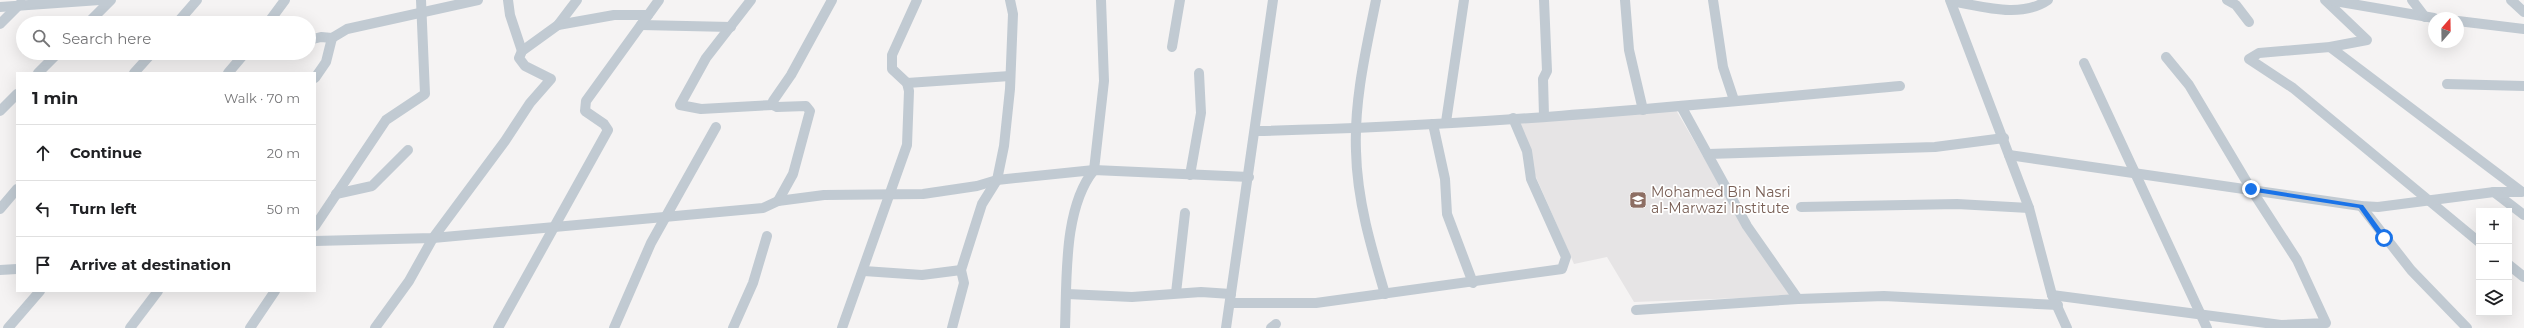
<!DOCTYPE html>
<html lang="en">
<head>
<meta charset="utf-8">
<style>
	body { margin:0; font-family:Montserrat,sans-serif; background:#f6f6f6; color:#202124 }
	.controls { position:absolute; right:12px; bottom:12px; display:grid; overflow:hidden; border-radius:0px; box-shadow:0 4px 16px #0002 }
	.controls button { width:36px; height:36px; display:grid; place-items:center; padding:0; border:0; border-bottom:1px solid #e0e0e0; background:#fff; color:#202124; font:20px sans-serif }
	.compass { position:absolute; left:2428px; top:12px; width:36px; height:36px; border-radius:50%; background:#fff; box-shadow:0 4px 16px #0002; rotate:20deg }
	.stop { position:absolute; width:12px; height:12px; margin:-9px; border:3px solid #1a73e8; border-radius:50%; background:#fff }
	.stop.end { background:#1a73e8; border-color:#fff; box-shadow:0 1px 4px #0008 }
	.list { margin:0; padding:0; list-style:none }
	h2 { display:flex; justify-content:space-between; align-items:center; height:52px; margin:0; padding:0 16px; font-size:17px }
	h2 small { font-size:13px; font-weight:400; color:#757577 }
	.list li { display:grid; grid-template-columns:26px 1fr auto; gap:12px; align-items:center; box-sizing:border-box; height:56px; padding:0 16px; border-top:1px solid #e0e0e0 }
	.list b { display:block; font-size:15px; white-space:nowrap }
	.list em { font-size:13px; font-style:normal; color:#757577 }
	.icon { flex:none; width:22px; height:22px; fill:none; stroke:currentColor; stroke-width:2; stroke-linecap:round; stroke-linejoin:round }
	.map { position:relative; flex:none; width:2524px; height:328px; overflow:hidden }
	.search { position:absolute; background:#fff; box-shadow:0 4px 16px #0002; left:16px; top:16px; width:300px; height:44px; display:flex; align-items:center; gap:10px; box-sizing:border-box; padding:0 14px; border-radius:22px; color:#757577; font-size:15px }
	.panel { position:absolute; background:#fff; box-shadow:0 4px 16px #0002; left:16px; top:72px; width:300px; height:220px; border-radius:0px }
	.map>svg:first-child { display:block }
	.education { fill:#e6e4e5 }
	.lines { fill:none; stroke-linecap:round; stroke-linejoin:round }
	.street { stroke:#c1cad2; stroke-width:10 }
	.route { fill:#1a73e8 }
	.labels { text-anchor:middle; stroke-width:3.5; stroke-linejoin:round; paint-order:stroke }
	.education-label { font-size:14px; fill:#785e54; stroke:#fff; text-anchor:start }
</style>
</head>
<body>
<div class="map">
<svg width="2524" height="328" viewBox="0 0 2524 328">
	<rect width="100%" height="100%" fill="#f5f3f3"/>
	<!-- education -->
	<polygon class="education" points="1676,110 1748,233 1792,296 1634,302 1607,257 1574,264 1532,168 1517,120"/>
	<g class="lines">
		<!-- street -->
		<g class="street">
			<polyline points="508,0 510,15 522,51"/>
			<polyline points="751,0 706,58 680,105 701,109 773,105"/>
			<path d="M 1376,0 C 1366,50 1354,100 1356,151 C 1357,200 1371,247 1385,294"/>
			<polyline points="1544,0 1547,71 1543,79 1544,116"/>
			<polyline points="1625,0 1629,50 1643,110"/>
			<polyline points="1713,0 1723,67 1734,100"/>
			<polyline points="1950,0 2029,208 2052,295 2067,328"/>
			<polyline points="2227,0 2236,5 2249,22"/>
			<polyline points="2325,0 2367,40 2330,47 2259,53 2249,59 2293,88 2479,242"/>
			<polyline points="2329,0 2434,18"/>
			<polyline points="2412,0 2425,17"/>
			<polyline points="2511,0 2524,12"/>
			<path d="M 1951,1 C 1981,6 2021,19 2048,0"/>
			<polyline points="0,7 100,0"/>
			<polyline points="2458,21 2524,29"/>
			<polyline points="88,23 111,0"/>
			<polyline points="177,23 197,0"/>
			<polyline points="268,23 285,0"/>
			<polyline points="0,24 21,3"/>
			<polyline points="558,25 614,15 648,15"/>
			<polyline points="641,25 731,27"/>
			<polyline points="309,40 321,37 332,38 347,29 478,0"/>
			<polyline points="1172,47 1180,0"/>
			<polyline points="2084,63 2207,328"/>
			<polyline points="38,73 58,53"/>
			<polyline points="134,73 152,53"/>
			<polyline points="228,73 245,53"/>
			<polyline points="315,78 326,62 332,38"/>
			<polyline points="907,83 1010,76"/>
			<polyline points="2447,84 2524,86"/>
			<polyline points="1681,106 1747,226 1798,299"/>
			<polyline points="0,111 17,94"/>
			<polyline points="1446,122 1464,0"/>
			<polyline points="1433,124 1445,179 1447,214 1473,283"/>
			<path d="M 1256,131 C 1471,127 1686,106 1900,86"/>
			<polyline points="1708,154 1935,147 2004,138"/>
			<polyline points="2009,155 2361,206 2378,207 2494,192 2522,192 2330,47"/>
			<polyline points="1190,175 1201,113 1199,73"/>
			<polyline points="2494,192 2524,215"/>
			<polyline points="336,194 372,186 408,150"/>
			<polyline points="778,201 793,174 810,111 806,106 777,107 773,105 773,101 791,75 832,0"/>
			<polyline points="2361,206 2411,270 2467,328"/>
			<polyline points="1801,207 1957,204 2029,208"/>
			<polyline points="0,209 17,189"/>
			<polyline points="315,226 386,120 425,94 421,0"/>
			<polyline points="315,241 433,238 763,208 778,201 824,195 923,194 977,186 997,180 1094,170 1249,177"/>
			<polyline points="2509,265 2524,277"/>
			<polyline points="0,270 17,269"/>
			<polyline points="864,271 922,275 961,270"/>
			<polyline points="1176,293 1185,213"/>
			<polyline points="1067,294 1132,297 1201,292 1231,294"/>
			<polyline points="2052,295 2281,325 2326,323 2297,260 2251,189 2189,85 2166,57"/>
			<polyline points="1231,303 1316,303 1562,269 1566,257 1531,179 1527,151 1513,118"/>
			<polyline points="1636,310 1798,299 1884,296 2058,305"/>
			<polyline points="8,328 40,291"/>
			<polyline points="130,328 158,291"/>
			<polyline points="250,328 275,291"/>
			<polyline points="375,328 409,281 433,238 505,141 530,103 551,79 525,66 519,58 522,51 558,25 577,0"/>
			<polyline points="498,328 608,130 604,124 585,111 586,101 659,0"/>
			<polyline points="614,328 651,243 716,127"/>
			<polyline points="733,328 753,283 767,236"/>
			<polyline points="842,328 907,145 909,91 907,83 892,69 892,55 917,0"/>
			<polyline points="952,328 964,283 961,270 982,204 997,180 1004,146 1010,89 1013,14 1010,0"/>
			<path d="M 1065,328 C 1067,280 1063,208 1094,170 L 1104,81 L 1101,0"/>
			<polyline points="1226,328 1273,0"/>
			<polyline points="1271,328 1276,324"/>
		</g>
	</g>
	<!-- route -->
	<polygon class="route" points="2251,187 2363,205 2387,238 2381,239 2359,208 2249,191"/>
	<!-- icons -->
	<defs>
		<symbol id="school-square" viewBox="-11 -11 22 22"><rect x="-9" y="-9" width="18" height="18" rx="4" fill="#8d6e63" stroke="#fff"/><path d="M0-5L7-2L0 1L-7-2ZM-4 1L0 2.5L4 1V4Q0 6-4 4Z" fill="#fff"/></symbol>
	</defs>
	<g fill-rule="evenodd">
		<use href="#school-square" x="1628" y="190" width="20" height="20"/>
	</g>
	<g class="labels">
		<!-- education labels -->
		<g class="education-label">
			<text x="1651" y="197">Mohamed Bin Nasri<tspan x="1651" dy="16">al-Marwazi Institute</tspan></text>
		</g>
	</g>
</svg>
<div class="controls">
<button>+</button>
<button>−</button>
<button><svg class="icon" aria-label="layers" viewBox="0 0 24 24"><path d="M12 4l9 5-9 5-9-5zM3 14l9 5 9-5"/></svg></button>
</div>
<svg class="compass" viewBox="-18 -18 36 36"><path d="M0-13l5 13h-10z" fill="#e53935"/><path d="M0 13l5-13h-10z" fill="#757577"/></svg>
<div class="stop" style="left:2384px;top:238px"></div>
<div class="stop end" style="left:2251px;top:189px"></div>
<div class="search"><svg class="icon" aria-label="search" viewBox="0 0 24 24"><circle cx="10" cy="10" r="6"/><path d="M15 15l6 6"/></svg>Search here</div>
<section class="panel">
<h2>1 min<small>Walk · 70 m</small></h2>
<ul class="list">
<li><svg class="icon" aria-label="ahead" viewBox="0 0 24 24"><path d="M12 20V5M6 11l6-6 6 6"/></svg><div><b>Continue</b></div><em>20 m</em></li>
<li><svg class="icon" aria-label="left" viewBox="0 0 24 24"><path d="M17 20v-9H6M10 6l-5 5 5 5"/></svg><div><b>Turn left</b></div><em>50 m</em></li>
<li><svg class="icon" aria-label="arrive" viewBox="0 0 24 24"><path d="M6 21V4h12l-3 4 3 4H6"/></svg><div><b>Arrive at destination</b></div></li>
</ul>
</section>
</div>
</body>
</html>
